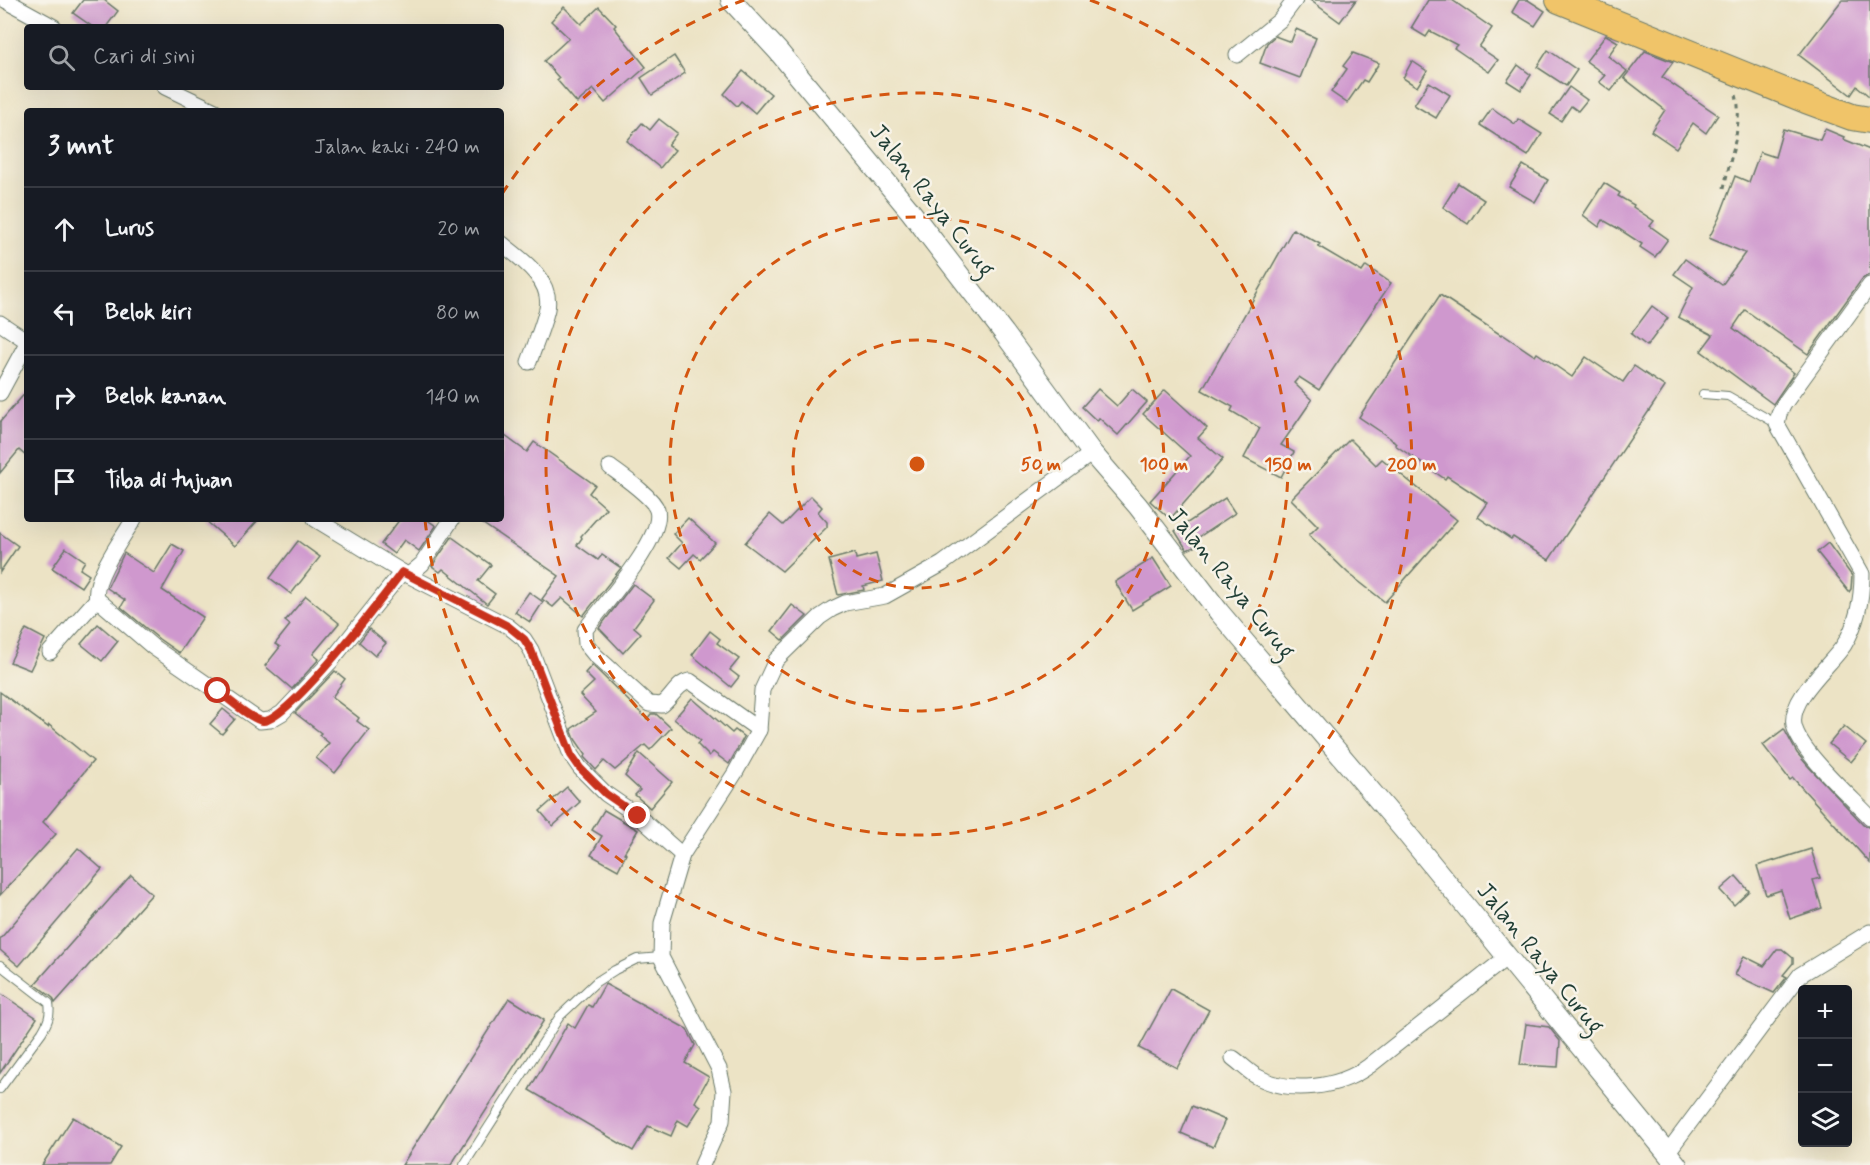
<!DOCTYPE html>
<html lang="id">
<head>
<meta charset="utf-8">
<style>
	body { margin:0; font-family:Mynerve,sans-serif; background:#20242c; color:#f1f3f6 }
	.controls { position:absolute; right:18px; bottom:18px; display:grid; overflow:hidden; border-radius:6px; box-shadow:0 6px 24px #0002 }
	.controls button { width:54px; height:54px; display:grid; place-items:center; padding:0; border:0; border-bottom:2px solid #363941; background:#171b24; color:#f1f3f6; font:30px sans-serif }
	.stop { position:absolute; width:18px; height:18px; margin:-14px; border:4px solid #c8321e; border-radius:50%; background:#fff }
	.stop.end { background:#c8321e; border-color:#fff; box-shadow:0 2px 6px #0008 }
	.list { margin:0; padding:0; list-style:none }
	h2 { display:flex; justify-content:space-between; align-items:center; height:78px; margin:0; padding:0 24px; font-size:26px }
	h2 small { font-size:20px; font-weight:400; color:#9ea1a6 }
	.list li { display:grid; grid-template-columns:39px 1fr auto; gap:18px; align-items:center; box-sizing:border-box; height:84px; padding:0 24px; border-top:2px solid #363941 }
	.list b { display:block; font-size:22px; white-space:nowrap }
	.list em { font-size:20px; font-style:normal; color:#9ea1a6 }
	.icon { flex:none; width:33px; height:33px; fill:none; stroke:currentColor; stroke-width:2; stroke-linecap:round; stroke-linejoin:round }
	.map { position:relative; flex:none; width:1870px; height:1165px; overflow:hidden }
	.search { position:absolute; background:#171b24; box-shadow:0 6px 24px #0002; left:24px; top:24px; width:480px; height:66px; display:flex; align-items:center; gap:15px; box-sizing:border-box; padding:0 21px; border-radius:6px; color:#9ea1a6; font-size:22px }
	.panel { position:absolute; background:#171b24; box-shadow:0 6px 24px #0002; left:24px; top:108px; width:480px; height:414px; border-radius:6px }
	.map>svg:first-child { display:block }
	.building { fill:#cf98ce }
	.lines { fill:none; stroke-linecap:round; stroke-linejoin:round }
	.service-casing { stroke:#677767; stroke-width:10 }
	.minor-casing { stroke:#677767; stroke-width:17 }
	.tertiary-casing { stroke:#677767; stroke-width:22 }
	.primary-casing { stroke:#677767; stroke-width:28 }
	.path { stroke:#677767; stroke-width:3; stroke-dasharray:4.5 4.5; stroke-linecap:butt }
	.service { stroke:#fff; stroke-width:8 }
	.minor { stroke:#fff; stroke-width:15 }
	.tertiary { stroke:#fff; stroke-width:20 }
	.primary { stroke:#f0c469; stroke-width:26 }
	.route { stroke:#c8321e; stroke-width:8 }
	.ring { fill:none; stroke:#d45610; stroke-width:3; stroke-dasharray:10 8 }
	.labels { text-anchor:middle; stroke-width:5; stroke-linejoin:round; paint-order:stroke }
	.street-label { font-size:24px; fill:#1f3d34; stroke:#f7f3e8 }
	.centre { fill:#d45610; stroke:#f7f3e8; stroke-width:3 }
	.ring-label { font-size:18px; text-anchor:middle; font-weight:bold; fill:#d45610; stroke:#f7f3e8; stroke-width:5; stroke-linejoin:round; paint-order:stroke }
</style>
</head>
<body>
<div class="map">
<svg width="1870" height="1165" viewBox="0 0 1870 1165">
	<rect width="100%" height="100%" fill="#f7f3e8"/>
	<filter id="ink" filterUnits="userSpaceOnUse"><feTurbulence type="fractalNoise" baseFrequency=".0167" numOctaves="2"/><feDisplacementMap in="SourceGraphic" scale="12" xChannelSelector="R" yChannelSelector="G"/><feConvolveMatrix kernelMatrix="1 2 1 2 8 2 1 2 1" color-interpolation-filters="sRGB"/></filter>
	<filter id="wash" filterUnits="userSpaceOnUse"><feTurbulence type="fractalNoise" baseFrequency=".008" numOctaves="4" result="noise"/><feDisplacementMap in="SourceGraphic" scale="24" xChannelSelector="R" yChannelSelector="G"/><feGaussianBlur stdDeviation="1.35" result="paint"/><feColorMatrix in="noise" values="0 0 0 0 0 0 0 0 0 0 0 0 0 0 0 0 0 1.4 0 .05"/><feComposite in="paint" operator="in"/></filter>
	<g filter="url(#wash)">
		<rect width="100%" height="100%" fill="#ece3c5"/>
		<g id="blocks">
			<!-- building -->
			<g class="building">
				<polygon points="83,0 104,0 118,11 106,27 93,27 73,13"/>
				<polygon points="1310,0 1356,0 1340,22"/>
				<polygon points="1428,0 1452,0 1492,28 1479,47 1498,60 1489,72 1454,48 1457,45 1430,31 1426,37 1411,28"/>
				<polygon points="1519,0 1528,0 1545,11 1535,26 1512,12"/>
				<polygon points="1842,0 1870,0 1870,97 1857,86 1851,95 1799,55"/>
				<polygon points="564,7 581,24 599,7 616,25 614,27 646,67 605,103 593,89 577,103 557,80 559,78 544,61 569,38 551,21"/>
				<polygon points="1296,29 1316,38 1300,78 1260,63 1267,43 1275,36 1291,42"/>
				<polygon points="1606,35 1618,42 1608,56 1627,71 1611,91 1599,82 1605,75 1586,61"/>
				<polygon points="1548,50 1577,70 1566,86 1537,67"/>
				<polygon points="1645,51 1673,62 1662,77 1718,115 1706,133 1693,123 1676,148 1651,131 1665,110 1624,78"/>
				<polygon points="1353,53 1379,63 1367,82 1363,80 1347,103 1331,92 1347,69 1343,66"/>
				<polygon points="674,56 685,73 652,95 641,78"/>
				<polygon points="1412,61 1427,71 1417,87 1403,78"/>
				<polygon points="1518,65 1531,75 1521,90 1507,81"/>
				<polygon points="743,71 771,94 755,113 741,101 737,106 724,94"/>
				<polygon points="1429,82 1450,95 1436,118 1414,105"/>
				<polygon points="1569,87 1587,100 1578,111 1571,106 1561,121 1550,114"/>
				<polygon points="1492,108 1515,124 1518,119 1542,134 1528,156 1480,125"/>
				<polygon points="659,119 677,133 668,145 675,150 660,168 627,141 642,123 650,130"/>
				<polygon points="1783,129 1820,140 1825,129 1844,137 1843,139 1870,150 1870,274 1862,279 1808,354 1745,310 1733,328 1794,373 1773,404 1701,351 1713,335 1678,317 1693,287 1674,274 1685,259 1722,285 1745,253 1709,238 1719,218 1735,176 1749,182 1760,152 1775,157"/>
				<polygon points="1523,165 1548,180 1535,202 1509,187"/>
				<polygon points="1458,183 1484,200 1468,224 1443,207"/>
				<polygon points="1604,183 1620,193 1618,196 1634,205 1633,207 1654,221 1650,226 1668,239 1655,257 1640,247 1642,244 1619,229 1603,220 1599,227 1583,215"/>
				<polygon points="1293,229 1320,244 1318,246 1362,272 1366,266 1391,283 1319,390 1299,377 1294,383 1312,400 1281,445 1294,452 1281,477 1244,458 1260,428 1231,411 1233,407 1202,390"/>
				<polygon points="1440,295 1501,335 1502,334 1535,356 1537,353 1572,377 1586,357 1623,382 1634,366 1665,387 1549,560 1513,537 1511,539 1478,517 1488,503 1447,476 1445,479 1395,445 1396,444 1390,438 1359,417"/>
				<polygon points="1652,306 1668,318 1647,346 1631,334"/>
				<polygon points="1098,389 1117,406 1132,389 1147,402 1118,435 1099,418 1097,421 1082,407"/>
				<polygon points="1165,390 1207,428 1198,438 1223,459 1170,519 1150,501 1190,456 1143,414"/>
				<polygon points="27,391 27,457 19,450 0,473 0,422"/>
				<polygon points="501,433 527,452 534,442 595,485 589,493 606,508 581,536 582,538 577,545 598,560 602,555 621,568 583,616 562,598 553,607 542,599 559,576 476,519 501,519"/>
				<polygon points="1350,439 1376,465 1382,459 1457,520 1385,602 1348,573 1309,535 1318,526 1291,499"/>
				<polygon points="811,496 822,507 818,512 827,522 827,527 782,571 745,543 770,514 783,525"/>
				<polygon points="1225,498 1235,513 1196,539 1198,545 1187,550 1175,531"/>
				<polygon points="688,518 715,543 700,559 694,554 681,568 669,558 682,543 673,534"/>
				<polygon points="204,519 259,519 235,546"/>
				<polygon points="400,519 426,519 436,526 419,551 404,540 394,554 381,544"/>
				<polygon points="0,533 18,546 0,572"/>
				<polygon points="452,537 491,565 478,581 495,594 487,604 443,569 440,572 432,566"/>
				<polygon points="298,541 320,557 291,594 270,578"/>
				<polygon points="1828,543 1852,576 1851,589 1849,592 1817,552"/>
				<polygon points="172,544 184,551 162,590 203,617 179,653 159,639 121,607 125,600 107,588 124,553 154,573"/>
				<polygon points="66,548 85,561 80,569 89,575 81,587 52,568"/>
				<polygon points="855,553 856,559 876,554 883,581 863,586 864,590 838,595 829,560"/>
				<polygon points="1153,558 1171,586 1132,610 1115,582"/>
				<polygon points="633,584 654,600 634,627 641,633 623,653 599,628"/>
				<polygon points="529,592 543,602 530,622 515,612"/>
				<polygon points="306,596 339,623 313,654 319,659 292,689 265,666 280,647 275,644 290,625 285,621"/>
				<polygon points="792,605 807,616 783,640 772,631"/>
				<polygon points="98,624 118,641 102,661 81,644"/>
				<polygon points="26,629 45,639 30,670 10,662"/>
				<polygon points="369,629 386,643 375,656 359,642"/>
				<polygon points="710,631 720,639 717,643 739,659 730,670 739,677 731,687 692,655"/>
				<polygon points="592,665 647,719 651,714 656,714 671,728 650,750 645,745 615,770 604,761 596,770 584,757 586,755 575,739 571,729 596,712 580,695 594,682 585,673"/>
				<polygon points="335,671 345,679 332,697 359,718 357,721 369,730 335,773 316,758 329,743 319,735 321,733 295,713"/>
				<polygon points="0,692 48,727 49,725 93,761 43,822 56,834 0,895"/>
				<polygon points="692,698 732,733 735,730 744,737 729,764 713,752 709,756 697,744 700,741 674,719"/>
				<polygon points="223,709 235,719 222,734 210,724"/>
				<polygon points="1844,726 1866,744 1851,762 1829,744"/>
				<polygon points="1784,729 1797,753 1808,766 1863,824 1870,828 1870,863 1793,778 1790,780 1763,745"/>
				<polygon points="639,753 672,782 650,808 635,795 640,790 625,776"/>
				<polygon points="567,787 580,802 553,826 540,811"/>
				<polygon points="604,810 638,830 624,853 626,854 618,870 591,855 602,836 592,830"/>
				<polygon points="78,848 102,869 19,966 0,950 0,939"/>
				<polygon points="1811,849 1820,878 1813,880 1822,908 1790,919 1781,890 1766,895 1757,866"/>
				<polygon points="131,875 152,894 55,1003 53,998 35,984"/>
				<polygon points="1736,876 1749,891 1734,905 1720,890"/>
				<polygon points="1777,949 1782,949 1793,958 1793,963 1783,975 1787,977 1774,993 1735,975 1744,956 1764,966"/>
				<polygon points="605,984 687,1029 695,1045 685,1063 709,1077 695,1102 701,1106 688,1126 678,1120 671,1136 648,1126 633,1151 529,1090 568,1023 575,1028 588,1005 592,1007"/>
				<polygon points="1171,989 1209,1010 1177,1068 1139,1048"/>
				<polygon points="0,993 37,1018 0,1073"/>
				<polygon points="509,998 544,1020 451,1165 402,1165"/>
				<polygon points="1526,1024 1549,1027 1560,1041 1558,1067 1520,1065"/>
				<polygon points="1192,1106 1225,1120 1213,1147 1181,1133"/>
				<polygon points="73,1117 121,1147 110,1165 42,1165"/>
			</g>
		</g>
	</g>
	<g filter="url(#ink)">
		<use href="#blocks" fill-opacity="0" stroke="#677767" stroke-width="1.5"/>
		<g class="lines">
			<defs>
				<g id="service">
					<polyline points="1703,394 1728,396 1777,424"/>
					<path d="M 0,965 L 49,1003 C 51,1015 48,1022 42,1032 L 0,1089"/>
					<polyline points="464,1165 560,1016 596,982 615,970 637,959 661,957"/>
				</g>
				<g id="minor">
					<polyline points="5,0 54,27"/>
					<polyline points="1237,55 1280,20 1295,0"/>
					<polyline points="165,87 215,111"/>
					<path d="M 501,243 C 520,258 553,280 547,309 C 543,326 535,345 529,362"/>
					<path d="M 1870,285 L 1784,404 L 1779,414 L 1777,424 L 1862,574 C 1862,598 1857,624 1844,645 C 1830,666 1789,698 1794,725 C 1799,751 1850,796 1870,817"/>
					<polyline points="0,323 27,341"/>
					<polyline points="0,393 27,343"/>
					<path d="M 610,467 C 622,476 653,497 657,510 C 665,538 602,606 585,630 L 586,644 L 595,655 L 649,704 L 662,705 C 672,698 677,683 690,681 L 759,730"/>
					<path d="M 134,519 C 123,537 92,580 97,599 L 153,647 L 260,721 L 270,720 L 282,713 L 331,661 L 402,572"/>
					<polyline points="315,519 402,572 508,626 524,639 531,650 571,755 580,768 606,794 638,816 682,855"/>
					<polyline points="409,575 422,564 452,519"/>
					<polyline points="50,652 97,599"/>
					<path d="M 1233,1058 C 1240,1063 1248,1071 1256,1076 C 1289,1095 1339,1088 1369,1066 L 1507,957"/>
					<polyline points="1667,1153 1800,975 1870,932"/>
					<polyline points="702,1165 722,1121 724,1091 719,1069 661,957 662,923 682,855 735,773 759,730 762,690 776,660 820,617 832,609 845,603 885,596 942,564 1092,453"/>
				</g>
				<polyline id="tertiary" points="731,0 778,51 911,212 1004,333 1092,453 1138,506 1219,612 1403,829 1677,1165"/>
				<polyline id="primary" points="1559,0 1806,100 1852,117 1870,120"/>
			</defs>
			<!-- service casing -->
			<use href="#service" class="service-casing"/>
			<!-- minor casing -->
			<use href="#minor" class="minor-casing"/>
			<!-- tertiary casing -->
			<use href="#tertiary" class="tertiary-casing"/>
			<!-- primary casing -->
			<use href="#primary" class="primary-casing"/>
			<!-- path -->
			<path class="path" d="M 1724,188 C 1729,161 1744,122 1736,95"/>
			<!-- service -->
			<use href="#service" class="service"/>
			<!-- minor -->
			<use href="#minor" class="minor"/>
			<!-- tertiary -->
			<use href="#tertiary" class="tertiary"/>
			<!-- primary -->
			<use href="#primary" class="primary"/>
		</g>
	</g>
	<g class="lines" filter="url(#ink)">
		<!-- route -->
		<path class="route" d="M 218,691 C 228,699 252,720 263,721 C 287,723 384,596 402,572 L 508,626 L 524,639 L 531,650 L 571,755 L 580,768 L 606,794 L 638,816"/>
	</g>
	<!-- distance rings -->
	<g class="ring">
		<circle cx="917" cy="464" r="124"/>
		<circle cx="917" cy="464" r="247"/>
		<circle cx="917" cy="464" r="371"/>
		<path d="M502 194A495 495 0 0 1 744 0M1090 0A495 495 0 1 1 425 520"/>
	</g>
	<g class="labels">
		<!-- street labels -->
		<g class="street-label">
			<text transform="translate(933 200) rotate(52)" y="8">Jalan Raya Curug</text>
			<text transform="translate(1232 583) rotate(51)" y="8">Jalan Raya Curug</text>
			<text transform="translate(1541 958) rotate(51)" y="8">Jalan Raya Curug</text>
		</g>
	</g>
	<circle cx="917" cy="464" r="9" class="centre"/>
	<g class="ring-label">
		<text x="1041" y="470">50 m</text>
		<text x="1164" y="470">100 m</text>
		<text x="1288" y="470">150 m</text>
		<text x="1412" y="470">200 m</text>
	</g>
</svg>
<div class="controls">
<button>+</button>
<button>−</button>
<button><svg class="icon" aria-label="layers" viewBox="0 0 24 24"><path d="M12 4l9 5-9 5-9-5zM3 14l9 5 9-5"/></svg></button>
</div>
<div class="stop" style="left:218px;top:691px"></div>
<div class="stop end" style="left:638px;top:816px"></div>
<div class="search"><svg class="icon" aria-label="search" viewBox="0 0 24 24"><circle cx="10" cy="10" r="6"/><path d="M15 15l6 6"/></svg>Cari di sini</div>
<section class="panel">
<h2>3 mnt<small>Jalan kaki · 240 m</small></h2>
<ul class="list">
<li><svg class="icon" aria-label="ahead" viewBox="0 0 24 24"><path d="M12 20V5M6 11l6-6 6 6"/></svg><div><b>Lurus</b></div><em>20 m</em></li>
<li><svg class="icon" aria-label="left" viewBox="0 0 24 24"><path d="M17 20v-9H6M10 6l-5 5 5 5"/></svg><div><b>Belok kiri</b></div><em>80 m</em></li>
<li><svg class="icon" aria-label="right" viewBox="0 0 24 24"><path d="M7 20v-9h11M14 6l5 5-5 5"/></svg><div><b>Belok kanan</b></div><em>140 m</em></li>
<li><svg class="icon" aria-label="arrive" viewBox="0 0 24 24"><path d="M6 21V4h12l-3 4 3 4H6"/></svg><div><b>Tiba di tujuan</b></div></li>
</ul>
</section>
</div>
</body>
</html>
